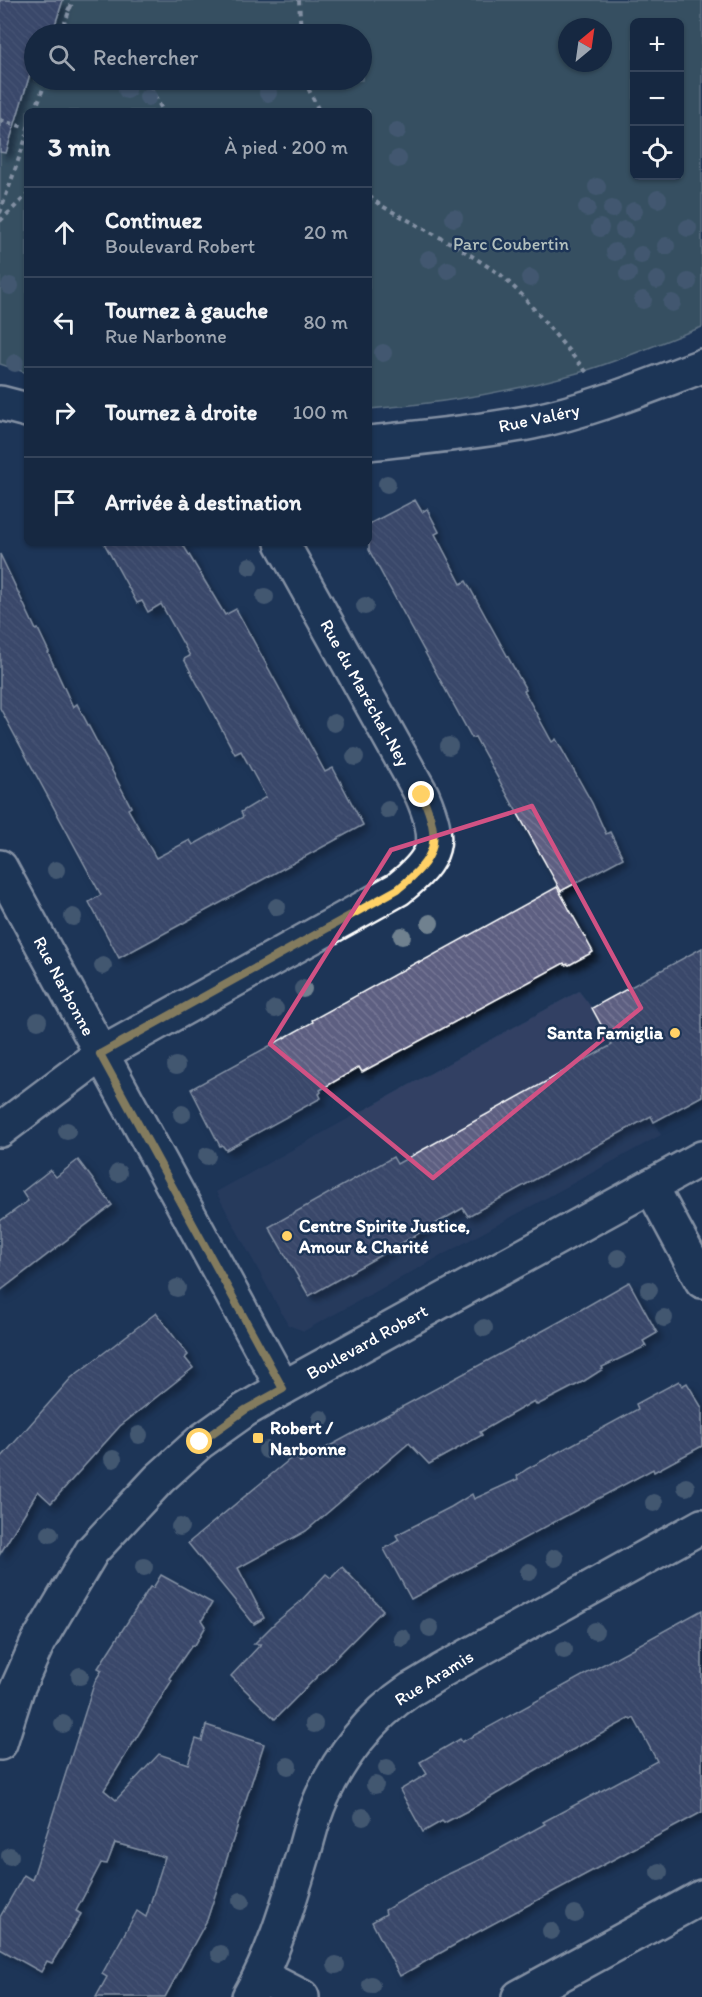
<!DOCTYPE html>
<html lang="fr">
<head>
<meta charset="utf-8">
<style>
	body { margin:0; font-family:Itim,sans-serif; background:#23344c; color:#f1f3f6 }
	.controls { position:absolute; right:18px; top:18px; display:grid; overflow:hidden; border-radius:9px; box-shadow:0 2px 4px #0004 }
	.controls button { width:54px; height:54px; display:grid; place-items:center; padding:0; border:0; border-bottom:2px solid #35445a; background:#162841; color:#f1f3f6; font:30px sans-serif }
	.compass { position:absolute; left:558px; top:18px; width:54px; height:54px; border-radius:50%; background:#162841; box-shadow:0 2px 4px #0004; rotate:29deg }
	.stop { position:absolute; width:18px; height:18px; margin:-14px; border:4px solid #ffd166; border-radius:50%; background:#fff }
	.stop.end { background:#ffd166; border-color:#fff; box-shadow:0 2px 6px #0008 }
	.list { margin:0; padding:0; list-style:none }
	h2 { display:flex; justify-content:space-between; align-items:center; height:78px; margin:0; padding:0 24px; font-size:26px }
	h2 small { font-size:20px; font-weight:400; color:#9ea6b1 }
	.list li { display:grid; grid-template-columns:39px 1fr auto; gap:18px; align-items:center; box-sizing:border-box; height:90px; padding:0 24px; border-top:2px solid #35445a }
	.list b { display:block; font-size:22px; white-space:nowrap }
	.list p { margin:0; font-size:20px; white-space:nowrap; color:#9ea6b1 }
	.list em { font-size:20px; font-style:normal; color:#9ea6b1 }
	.icon { flex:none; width:33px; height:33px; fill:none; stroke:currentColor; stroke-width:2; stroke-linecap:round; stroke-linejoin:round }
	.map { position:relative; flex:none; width:702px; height:1997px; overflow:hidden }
	.search { position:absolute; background:#162841; box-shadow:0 2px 4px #0004; left:24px; top:24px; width:348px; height:66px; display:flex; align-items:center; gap:15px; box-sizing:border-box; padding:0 21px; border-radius:33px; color:#9ea6b1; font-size:22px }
	.panel { position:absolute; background:#162841; box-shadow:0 2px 4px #0004; left:24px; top:108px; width:348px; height:438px; border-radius:9px }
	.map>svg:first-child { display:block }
	.built { fill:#304164 }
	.green { fill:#55706d; stroke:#aab8b6; stroke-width:1.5; fill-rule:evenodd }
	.building { fill:url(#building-back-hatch); stroke:#fff; stroke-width:1.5; filter:url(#shadow) }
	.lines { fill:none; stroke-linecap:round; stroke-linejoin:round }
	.minor-casing { stroke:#fff; stroke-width:38 }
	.path { stroke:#fff; stroke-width:4; stroke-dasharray:4.5 4.5; stroke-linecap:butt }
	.minor { stroke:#1d3557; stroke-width:33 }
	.tree { fill:#6f818f }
	.route { stroke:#ffd166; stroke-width:8 }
	.marked { fill:none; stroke:#d15284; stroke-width:4.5; stroke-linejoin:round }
	.poi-dot { fill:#ffd166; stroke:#1d3557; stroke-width:2 }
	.labels { text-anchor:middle; stroke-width:5; stroke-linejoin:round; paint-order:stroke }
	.park-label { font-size:18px; fill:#b2bfbd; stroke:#1d3557 }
	.street-label { font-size:18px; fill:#fff; stroke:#1d3557 }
	.poi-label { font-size:18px; font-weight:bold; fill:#fff; stroke:#1d3557; text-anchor:start }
</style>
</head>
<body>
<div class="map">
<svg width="702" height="1997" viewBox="0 0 702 1997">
	<defs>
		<pattern id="building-back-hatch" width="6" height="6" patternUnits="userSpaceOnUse" patternTransform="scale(1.5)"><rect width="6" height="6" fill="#5d5e81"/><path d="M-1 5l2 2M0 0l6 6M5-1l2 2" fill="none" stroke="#757694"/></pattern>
		<filter id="shadow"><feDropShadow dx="5.5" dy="5.5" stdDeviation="3" flood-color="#0009"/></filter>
	</defs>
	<rect width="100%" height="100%" fill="#1d3557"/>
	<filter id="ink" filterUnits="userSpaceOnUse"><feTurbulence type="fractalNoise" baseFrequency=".0167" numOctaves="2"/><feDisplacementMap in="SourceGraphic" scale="12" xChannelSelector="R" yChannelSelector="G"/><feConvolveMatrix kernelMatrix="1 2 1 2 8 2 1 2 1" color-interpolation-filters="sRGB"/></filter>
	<g filter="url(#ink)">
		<!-- built -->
		<polygon class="built" points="579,991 592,1008 661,1135 304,1331 288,1325 216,1192"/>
		<!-- green -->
		<path class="green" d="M 0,0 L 702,0 L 702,327 C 662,342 622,360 581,372 C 515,391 438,404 369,409 L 369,111 L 27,111 L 27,373 L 0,364 ZM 634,22 L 680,22 L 680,176 L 634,176 ZM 567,27 L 603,27 L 603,63 L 567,63 ZM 34,34 L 362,34 L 362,80 L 34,80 Z"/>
		<!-- building -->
		<g class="building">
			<polygon points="0,0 63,0 52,34 34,34 34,61 6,153 0,152"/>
			<polygon points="415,500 422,512 427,509 439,532 435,534 461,584 466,581 526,690 524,691 552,742 556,739 592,803 606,834 610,832 623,858 561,891 475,737 472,738 369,550 369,524"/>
			<polygon points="104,543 182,543 225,615 236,609 325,772 333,768 363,825 119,958 89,902 101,895 0,708 0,554 36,630 38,629 49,652 48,653 73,707 77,704 131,807 128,809 156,858 190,840 193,845 243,817 241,812 266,797 241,751 235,754 184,659 190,656 161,604 148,612 142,601 137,603"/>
			<polygon points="557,887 593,952 569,965 568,964 565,965 564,963 362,1072 359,1067 320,1090 321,1092 319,1094 321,1098 226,1150 222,1145 220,1146 191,1089 313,1022 312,1020 419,961 419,963"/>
			<polygon points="702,948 702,1096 654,1122 651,1116 468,1216 463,1208 309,1296 269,1227 393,1157 397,1164 612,1045 592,1008"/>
			<polygon points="78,1160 112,1205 0,1291 0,1221 28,1201 22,1192 50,1170 56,1177"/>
			<polygon points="629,1282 657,1333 643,1341 646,1346 602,1367 603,1369 584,1381 555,1396 537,1405 534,1401 480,1432 482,1435 429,1464 409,1443 306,1531 238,1568 264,1618 254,1624 188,1543 295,1455 300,1462 561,1321"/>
			<polygon points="156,1313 188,1355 185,1358 193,1368 120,1426 51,1503 38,1491 0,1554 0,1459 71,1378"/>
			<polygon points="679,1381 682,1386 687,1383 702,1408 702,1446 654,1472 653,1469 411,1599 384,1549 399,1540 396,1535 451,1507 472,1494 474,1499 518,1479 517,1476 527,1469 638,1409 636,1404"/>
			<polygon points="342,1567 383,1610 275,1719 231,1676 261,1644 254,1644 276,1622 299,1603 326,1574 331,1578"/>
			<polygon points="161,1575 212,1603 202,1620 206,1626 195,1645 192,1645 169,1678 172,1680 104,1790 116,1800 159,1754 188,1764 196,1739 202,1741 206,1725 264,1744 207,1920 165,1997 96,1997 107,1977 102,1974 137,1911 146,1917 165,1857 115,1843 107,1864 101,1863 76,1911 81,1914 52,1963 47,1961 41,1972 0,1949 0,1917 24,1875 32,1880 95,1681 102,1670 98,1668 150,1587 153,1588"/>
			<polygon points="702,1610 702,1812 472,1935 400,1976 372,1922 386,1914 385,1910 442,1877 483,1858 545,1824 543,1822 657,1761 634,1718 631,1720 630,1718 563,1755 469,1810 444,1823 442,1821 423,1832 400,1790 427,1774 420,1762 460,1739 462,1742"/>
		</g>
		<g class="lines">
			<defs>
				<g id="minor">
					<polyline points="0,403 27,410"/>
					<path d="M 369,443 C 424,437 479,432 532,422 C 591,410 646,387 702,366"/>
					<polyline points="0,867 283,1388"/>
					<path d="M 0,1130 L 101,1054 L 398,889 C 438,857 442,842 422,795 L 282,543"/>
					<polyline points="651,1186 702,1281"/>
					<polyline points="0,1743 17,1689 38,1642 92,1551 159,1479 200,1442 245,1410 283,1388 702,1158"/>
					<polyline points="261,1976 302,1997"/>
					<path d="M 249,1997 C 275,1952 289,1901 304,1852 C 309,1835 313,1816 321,1799 C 339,1758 371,1716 410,1690 C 420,1684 431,1678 441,1671 L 702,1526"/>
					<polyline points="519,1997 702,1897"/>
				</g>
			</defs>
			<!-- minor casing -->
			<use href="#minor" class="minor-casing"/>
			<!-- path -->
			<g class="path">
				<polyline points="299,0 301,34"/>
				<polyline points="67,8 73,11"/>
				<polyline points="61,34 73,0"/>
				<polyline points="146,80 163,111"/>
				<polyline points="307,80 309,90 319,111"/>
				<polyline points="35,111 46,80"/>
				<polyline points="0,120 27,128"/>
				<polyline points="369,196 380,205 458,247 501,275 522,295 589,375"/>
				<polyline points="0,213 27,135"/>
				<polyline points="0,221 27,195"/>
			</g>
			<!-- minor -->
			<use href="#minor" class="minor"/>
		</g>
		<!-- trees -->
		<g class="tree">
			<circle cx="127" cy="90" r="9"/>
			<circle cx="268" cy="93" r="9"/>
			<circle cx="148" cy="97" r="9"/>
			<circle cx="397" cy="131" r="9"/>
			<circle cx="398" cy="159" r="9"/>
			<circle cx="597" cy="187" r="9"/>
			<circle cx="658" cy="199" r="9"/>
			<circle cx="587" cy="208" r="9"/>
			<circle cx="612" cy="209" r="9"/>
			<circle cx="634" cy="211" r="9"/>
			<circle cx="454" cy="218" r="9"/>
			<circle cx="600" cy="228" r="9"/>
			<circle cx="688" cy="228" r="9"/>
			<circle cx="624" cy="230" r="9"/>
			<circle cx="666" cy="246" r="9"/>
			<circle cx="615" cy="252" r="9"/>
			<circle cx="641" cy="255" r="9"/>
			<circle cx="429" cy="259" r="9"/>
			<circle cx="448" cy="270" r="9"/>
			<circle cx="628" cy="274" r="9"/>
			<circle cx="530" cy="278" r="9"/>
			<circle cx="657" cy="280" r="9"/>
			<circle cx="688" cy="282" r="9"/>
			<circle cx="10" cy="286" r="9"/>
			<circle cx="643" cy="300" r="9"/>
			<circle cx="672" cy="303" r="9"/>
			<circle cx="383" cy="353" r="9"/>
			<circle cx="15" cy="363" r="9"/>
			<circle cx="387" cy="484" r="9"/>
			<circle cx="250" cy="566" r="9"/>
			<circle cx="265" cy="597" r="9"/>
			<circle cx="365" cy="606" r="9"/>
			<circle cx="334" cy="723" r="9"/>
			<circle cx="449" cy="746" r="9"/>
			<circle cx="355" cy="757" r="9"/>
			<circle cx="388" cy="810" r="9"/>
			<circle cx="56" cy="870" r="9"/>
			<circle cx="277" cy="907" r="9"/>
			<circle cx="73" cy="917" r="9"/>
			<circle cx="430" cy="923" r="9"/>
			<circle cx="402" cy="936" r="9"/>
			<circle cx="103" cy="966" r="9"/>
			<circle cx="303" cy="989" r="9"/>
			<circle cx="275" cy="1009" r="9"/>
			<circle cx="38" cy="1021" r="9"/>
			<circle cx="176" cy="1066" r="9"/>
			<circle cx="182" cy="1114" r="9"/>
			<circle cx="67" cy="1131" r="9"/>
			<circle cx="207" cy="1156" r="9"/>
			<circle cx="118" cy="1173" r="9"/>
			<circle cx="618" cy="1258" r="9"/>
			<circle cx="177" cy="1288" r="9"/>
			<circle cx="649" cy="1290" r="9"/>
			<circle cx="664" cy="1318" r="9"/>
			<circle cx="484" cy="1328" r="9"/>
			<circle cx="321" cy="1419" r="9"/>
			<circle cx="139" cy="1435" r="9"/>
			<circle cx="267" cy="1450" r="9"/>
			<circle cx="113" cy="1459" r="9"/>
			<circle cx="686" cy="1487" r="9"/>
			<circle cx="654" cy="1503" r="9"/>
			<circle cx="180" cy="1527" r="9"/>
			<circle cx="50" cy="1534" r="9"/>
			<circle cx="555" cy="1558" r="9"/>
			<circle cx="144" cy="1567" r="9"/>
			<circle cx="529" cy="1572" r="9"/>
			<circle cx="430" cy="1628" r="9"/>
			<circle cx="595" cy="1631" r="9"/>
			<circle cx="402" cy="1638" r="9"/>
			<circle cx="564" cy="1650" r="9"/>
			<circle cx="80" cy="1676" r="9"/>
			<circle cx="63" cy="1724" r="9"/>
			<circle cx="314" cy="1724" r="9"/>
			<circle cx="288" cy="1766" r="9"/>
			<circle cx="387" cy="1768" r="9"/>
			<circle cx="375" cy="1785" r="9"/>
			<circle cx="363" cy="1817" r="9"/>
			<circle cx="10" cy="1856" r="9"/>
			<circle cx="659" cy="1872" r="9"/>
			<circle cx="241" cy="1901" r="9"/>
			<circle cx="575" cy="1914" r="9"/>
			<circle cx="551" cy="1931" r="9"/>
			<circle cx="220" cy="1954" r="9"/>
			<circle cx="336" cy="1965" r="9"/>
			<circle cx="371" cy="1985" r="9"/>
		</g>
	</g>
	<g class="lines" filter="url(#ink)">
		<!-- route -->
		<path class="route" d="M 200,1442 L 245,1410 L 283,1389 L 100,1054 L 398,889 C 437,857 442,842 422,795"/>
	</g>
	<!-- marked area -->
	<path d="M0 0H702V1997H0ZM 532,806 L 641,1008 L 433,1178 L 270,1044 L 391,850 Z" fill="#1d3557" fill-opacity=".55" fill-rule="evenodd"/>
	<path class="marked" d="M 532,806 L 641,1008 L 433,1178 L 270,1044 L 391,850 Z"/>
	<!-- markers -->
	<g class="poi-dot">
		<circle cx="675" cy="1033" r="6"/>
		<circle cx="287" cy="1236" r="6"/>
		<rect x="252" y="1432" width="12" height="12" rx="3"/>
	</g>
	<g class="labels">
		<!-- park labels -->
		<g class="park-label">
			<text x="511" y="250">Parc Coubertin</text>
		</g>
		<!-- street labels -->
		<g class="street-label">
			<text transform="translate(539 418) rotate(-12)" y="6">Rue Valéry</text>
			<text transform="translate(365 693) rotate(61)" y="6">Rue du Maréchal-Ney</text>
			<text transform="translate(64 986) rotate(62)" y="6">Rue Narbonne</text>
			<text transform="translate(367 1342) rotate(-29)" y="6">Boulevard Robert</text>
			<text transform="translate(434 1678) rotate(-32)" y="6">Rue Aramis</text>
		</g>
		<!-- poi labels -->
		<g class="poi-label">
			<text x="663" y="1039" text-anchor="end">Santa Famiglia</text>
			<text x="299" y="1232">Centre Spirite Justice,<tspan x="299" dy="21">Amour &amp; Charité</tspan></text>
			<text x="270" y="1434">Robert /<tspan x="270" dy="21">Narbonne</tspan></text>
		</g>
	</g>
</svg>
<div class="controls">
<button>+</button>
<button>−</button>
<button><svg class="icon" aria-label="locate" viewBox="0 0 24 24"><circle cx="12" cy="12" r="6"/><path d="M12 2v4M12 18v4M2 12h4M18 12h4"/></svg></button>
</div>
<svg class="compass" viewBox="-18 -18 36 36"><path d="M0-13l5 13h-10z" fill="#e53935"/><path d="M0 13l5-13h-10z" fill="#9ea6b1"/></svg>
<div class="stop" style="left:200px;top:1442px"></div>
<div class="stop end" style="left:422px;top:795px"></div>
<div class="search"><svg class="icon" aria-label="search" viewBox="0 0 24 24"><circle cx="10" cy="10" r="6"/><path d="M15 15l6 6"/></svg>Rechercher</div>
<section class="panel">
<h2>3 min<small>À pied · 200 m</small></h2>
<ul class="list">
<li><svg class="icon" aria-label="ahead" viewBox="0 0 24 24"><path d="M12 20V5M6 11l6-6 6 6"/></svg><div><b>Continuez</b><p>Boulevard Robert</p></div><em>20 m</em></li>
<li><svg class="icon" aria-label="left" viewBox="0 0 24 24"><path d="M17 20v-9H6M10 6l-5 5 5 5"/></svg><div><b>Tournez à gauche</b><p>Rue Narbonne</p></div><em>80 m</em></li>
<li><svg class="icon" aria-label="right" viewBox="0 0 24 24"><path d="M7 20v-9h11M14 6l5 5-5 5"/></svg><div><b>Tournez à droite</b></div><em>100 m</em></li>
<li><svg class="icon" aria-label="arrive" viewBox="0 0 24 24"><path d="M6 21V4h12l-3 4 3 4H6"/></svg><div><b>Arrivée à destination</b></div></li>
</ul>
</section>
</div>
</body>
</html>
